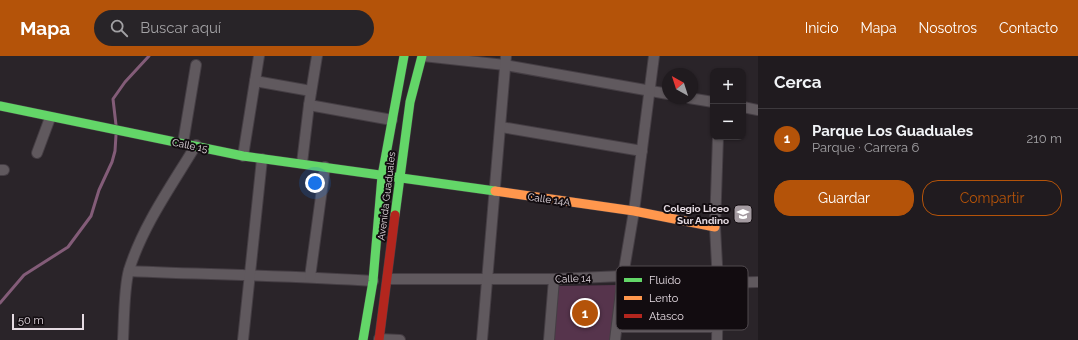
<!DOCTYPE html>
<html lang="es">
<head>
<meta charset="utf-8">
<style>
	body { margin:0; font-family:Raleway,sans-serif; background:#282428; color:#f1f3f6 }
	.controls { position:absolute; right:12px; top:12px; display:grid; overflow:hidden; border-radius:8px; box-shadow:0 1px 3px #0004 }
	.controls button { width:36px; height:36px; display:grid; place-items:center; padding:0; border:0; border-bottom:1px solid #3d393d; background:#201b1f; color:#f1f3f6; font:20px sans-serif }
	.compass { position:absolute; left:662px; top:12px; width:36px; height:36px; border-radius:50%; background:#201b1f; box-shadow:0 1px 3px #0004; rotate:321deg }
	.scale { position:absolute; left:12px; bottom:10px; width:72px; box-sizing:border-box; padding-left:4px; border:2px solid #e5dbe2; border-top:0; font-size:11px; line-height:14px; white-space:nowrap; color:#e5dbe2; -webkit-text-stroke:3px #120c10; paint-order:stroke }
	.you { position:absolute; left:315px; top:127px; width:14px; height:14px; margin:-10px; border:3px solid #fff; border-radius:50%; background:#1a73e8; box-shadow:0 0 0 6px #1a73e833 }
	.badge { display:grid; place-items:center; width:26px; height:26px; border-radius:50%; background:#b45309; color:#fff; font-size:13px; font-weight:700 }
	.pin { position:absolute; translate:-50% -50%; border:2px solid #fff; box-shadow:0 1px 4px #0006 }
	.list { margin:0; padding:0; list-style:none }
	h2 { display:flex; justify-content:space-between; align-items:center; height:52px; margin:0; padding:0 16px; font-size:17px }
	h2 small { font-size:13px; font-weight:400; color:#a2a1a4 }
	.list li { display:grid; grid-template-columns:26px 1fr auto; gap:12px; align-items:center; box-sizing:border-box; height:60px; padding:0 16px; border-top:1px solid #3d393d }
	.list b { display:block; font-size:15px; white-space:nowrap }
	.list p { margin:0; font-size:13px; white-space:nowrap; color:#a2a1a4 }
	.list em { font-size:13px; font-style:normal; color:#a2a1a4 }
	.actions { display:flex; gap:8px; padding:12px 16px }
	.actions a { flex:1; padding:9px 0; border:1px solid #b45309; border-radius:16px; text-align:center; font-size:14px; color:#b45309 }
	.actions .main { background:#b45309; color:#fff }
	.icon { flex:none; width:22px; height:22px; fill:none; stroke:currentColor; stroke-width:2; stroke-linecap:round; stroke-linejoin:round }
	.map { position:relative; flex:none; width:758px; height:284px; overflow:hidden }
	header { display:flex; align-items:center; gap:24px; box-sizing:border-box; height:56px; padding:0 20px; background:#b45309; color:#fff }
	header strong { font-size:19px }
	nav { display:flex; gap:22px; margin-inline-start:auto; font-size:14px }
	.search { width:280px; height:36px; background:#282428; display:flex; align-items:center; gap:10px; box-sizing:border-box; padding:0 14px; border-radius:22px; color:#a2a1a4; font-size:15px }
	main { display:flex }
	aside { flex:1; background:#201b1f }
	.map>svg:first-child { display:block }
	.green { fill:#56344c }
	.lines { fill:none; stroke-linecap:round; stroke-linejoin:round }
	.stream { stroke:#835c78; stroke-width:3 }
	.street-casing { stroke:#453e44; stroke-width:12 }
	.fast-casing { stroke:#453e44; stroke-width:10 }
	.slow-casing { stroke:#453e44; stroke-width:10 }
	.jam-casing { stroke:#453e44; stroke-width:10 }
	.street { stroke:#60595e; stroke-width:10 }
	.fast { stroke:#63d668; stroke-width:9 }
	.slow { stroke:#ff974d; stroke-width:9 }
	.jam { stroke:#b3261e; stroke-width:9 }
	.labels { text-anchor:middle; stroke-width:4; stroke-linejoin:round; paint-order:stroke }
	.street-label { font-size:10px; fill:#e5dbe2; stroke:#120c10 }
	.poi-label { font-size:10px; font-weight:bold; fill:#e5dbe2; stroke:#120c10; text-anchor:end }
	.key { fill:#120c10; stroke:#514a4f; stroke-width:1 }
	.key-label { font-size:11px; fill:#e5dbe2 }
</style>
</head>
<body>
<header>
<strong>Mapa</strong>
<div class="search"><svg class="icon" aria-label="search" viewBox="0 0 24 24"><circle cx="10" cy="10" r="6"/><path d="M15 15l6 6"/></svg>Buscar aquí</div>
<nav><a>Inicio</a><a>Mapa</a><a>Nosotros</a><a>Contacto</a></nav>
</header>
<main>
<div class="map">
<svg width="758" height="284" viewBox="0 0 758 284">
	<rect width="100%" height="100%" fill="#2a2429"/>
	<!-- green -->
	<polygon class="green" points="617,229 611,284 553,284 559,230"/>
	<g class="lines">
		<!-- stream -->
		<g class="stream">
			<polyline points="116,69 113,43 125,26 149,0"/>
			<polyline points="0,247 24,219 68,191 91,160 99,134 112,106 115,95 116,79"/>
		</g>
		<defs>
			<g id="street">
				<polyline points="423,0 505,9 668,38"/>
				<polyline points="255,25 311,35"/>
				<polyline points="689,42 713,46"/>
				<polyline points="309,49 392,64"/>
				<polyline points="743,51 758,54"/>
				<polyline points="501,71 642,95"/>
				<polyline points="183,87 196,9"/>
				<polyline points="37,97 50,62"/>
				<polyline points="243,100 259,0"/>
				<polyline points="302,107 309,49 317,0"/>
				<polyline points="0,114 4,114"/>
				<path d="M 129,215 C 210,219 291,219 373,225"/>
				<polyline points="310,221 325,111"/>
				<polyline points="388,223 554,223 623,220 718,227 758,226"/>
				<polyline points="617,271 718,271"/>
				<polyline points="379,283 400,284"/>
				<path d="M 123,284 C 124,265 124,231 129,214 C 143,169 172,129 196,89"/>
				<polyline points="243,284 262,103"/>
				<polyline points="482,284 506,0"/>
				<polyline points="549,284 554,223"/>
				<polyline points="615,284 623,220 634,155 654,0"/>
				<polyline points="717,284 718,227 715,171 718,81"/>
			</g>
			<g id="fast">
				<polyline points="0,50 243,100 495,135"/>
				<polyline points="395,159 410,46 422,0"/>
				<polyline points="363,284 373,225 382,120 404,0"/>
			</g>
			<polyline id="slow" points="495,135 634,155 715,171"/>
			<polyline id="jam" points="379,284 395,159"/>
		</defs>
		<!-- street casing -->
		<use href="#street" class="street-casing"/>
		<!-- fast casing -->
		<use href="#fast" class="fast-casing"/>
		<!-- slow casing -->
		<use href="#slow" class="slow-casing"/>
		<!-- jam casing -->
		<use href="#jam" class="jam-casing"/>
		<!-- street -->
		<use href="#street" class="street"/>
		<!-- fast -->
		<use href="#fast" class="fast"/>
		<!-- slow -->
		<use href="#slow" class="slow"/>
		<!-- jam -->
		<use href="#jam" class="jam"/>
	</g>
	<!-- icons -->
	<defs>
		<symbol id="school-square" viewBox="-11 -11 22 22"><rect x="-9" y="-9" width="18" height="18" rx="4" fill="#a49ba1" stroke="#120c10"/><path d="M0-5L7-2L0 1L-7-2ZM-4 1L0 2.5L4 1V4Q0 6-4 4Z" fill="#fff"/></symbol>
	</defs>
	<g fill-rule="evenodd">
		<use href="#school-square" x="732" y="147" width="22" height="22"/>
	</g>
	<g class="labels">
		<!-- street labels -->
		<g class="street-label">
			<text transform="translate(190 89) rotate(11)" y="4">Calle 15</text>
			<text transform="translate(386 140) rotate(-83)" y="4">Avenida Guaduales</text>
			<text transform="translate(549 143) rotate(8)" y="4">Calle 14A</text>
			<text transform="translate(573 222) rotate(-2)" y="4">Calle 14</text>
		</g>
		<!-- poi labels -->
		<g class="poi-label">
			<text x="729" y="156">Colegio Liceo<tspan x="729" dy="12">Sur Andino</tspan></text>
		</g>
	</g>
	<!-- legend -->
	<rect x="616" y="210" width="132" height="64" rx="6" class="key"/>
	<rect x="624" y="222" width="18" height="4" fill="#63d668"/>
	<rect x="624" y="240" width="18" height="4" fill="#ff974d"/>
	<rect x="624" y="258" width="18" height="4" fill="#b3261e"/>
	<g class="key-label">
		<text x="649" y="228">Fluido</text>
		<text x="649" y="246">Lento</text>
		<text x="649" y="264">Atasco</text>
	</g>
</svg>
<div class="controls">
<button>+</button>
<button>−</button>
</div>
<svg class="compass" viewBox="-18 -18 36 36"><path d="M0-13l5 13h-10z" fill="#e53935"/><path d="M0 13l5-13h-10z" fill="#a2a1a4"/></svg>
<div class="scale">50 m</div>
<div class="you"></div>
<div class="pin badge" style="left:585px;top:257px">1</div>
</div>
<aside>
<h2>Cerca<small></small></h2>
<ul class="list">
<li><span class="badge">1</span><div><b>Parque Los Guaduales</b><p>Parque · Carrera 6</p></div><em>210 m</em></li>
</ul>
<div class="actions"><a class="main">Guardar</a><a>Compartir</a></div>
</aside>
</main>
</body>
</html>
